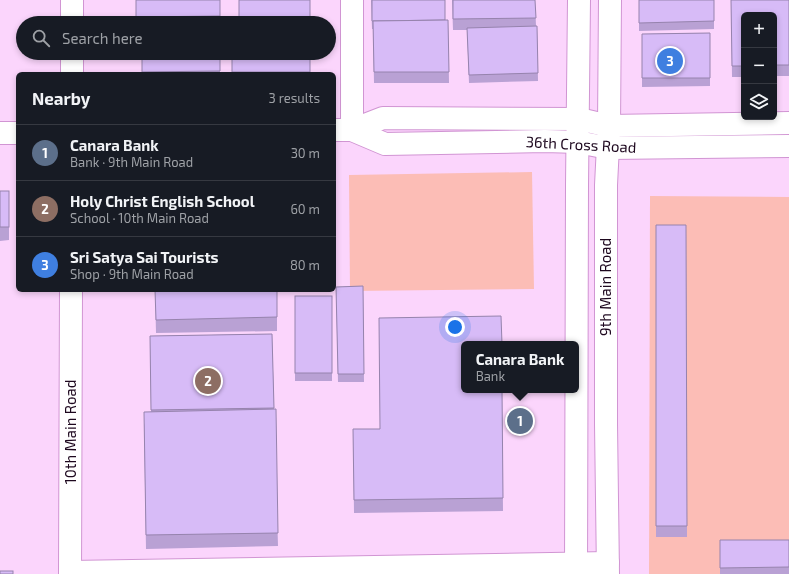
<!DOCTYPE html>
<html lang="en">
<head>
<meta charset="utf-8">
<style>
	body { margin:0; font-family:"Exo 2",sans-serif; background:#242831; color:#f1f3f6 }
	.controls { position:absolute; right:12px; top:12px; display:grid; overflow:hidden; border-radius:6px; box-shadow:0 2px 6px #0003 }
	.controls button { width:36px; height:36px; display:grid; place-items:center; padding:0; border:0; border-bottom:1px solid #363941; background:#171b24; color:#f1f3f6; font:20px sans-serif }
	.you { position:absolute; left:455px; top:327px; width:14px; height:14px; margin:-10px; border:3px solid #fff; border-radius:50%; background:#1a73e8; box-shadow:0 0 0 6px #1a73e833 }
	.badge { display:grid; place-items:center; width:26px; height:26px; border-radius:50%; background:#8c9099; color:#fff; font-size:13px; font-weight:700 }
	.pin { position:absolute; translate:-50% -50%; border:2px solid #fff; box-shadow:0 1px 4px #0006 }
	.popup { position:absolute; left:461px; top:341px; width:118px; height:52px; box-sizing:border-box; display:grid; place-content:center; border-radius:6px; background:#171b24; filter:drop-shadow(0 1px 3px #0005); font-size:13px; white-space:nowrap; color:#9ea1a6 }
	.popup b { font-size:15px; color:#f1f3f6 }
	.popup::after { content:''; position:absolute; left:50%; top:100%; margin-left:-8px; border:8px solid transparent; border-top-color:#171b24 }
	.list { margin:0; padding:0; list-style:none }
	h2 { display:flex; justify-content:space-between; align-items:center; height:52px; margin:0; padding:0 16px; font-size:17px }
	h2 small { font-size:13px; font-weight:400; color:#9ea1a6 }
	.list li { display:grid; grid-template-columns:26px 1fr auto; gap:12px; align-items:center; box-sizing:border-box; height:56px; padding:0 16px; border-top:1px solid #363941 }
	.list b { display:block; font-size:15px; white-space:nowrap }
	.list p { margin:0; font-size:13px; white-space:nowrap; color:#9ea1a6 }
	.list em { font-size:13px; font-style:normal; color:#9ea1a6 }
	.icon { flex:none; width:22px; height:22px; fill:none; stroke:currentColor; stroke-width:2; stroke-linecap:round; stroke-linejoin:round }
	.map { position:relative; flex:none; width:789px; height:574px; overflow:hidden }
	.search { position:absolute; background:#171b24; box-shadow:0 2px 6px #0003; left:16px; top:16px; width:320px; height:44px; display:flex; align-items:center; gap:10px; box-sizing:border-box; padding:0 14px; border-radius:22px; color:#9ea1a6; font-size:15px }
	.panel { position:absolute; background:#171b24; box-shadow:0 2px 6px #0003; left:16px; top:72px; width:320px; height:220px; border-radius:6px }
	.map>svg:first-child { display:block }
	.green { fill:#fcbdb6 }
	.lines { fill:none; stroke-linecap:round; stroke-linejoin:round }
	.minor-casing { stroke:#d195d3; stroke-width:24 }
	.tertiary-casing { stroke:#d195d3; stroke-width:24 }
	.secondary-casing { stroke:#d195d3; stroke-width:24 }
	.minor { stroke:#fff; stroke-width:22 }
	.tertiary { stroke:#fff; stroke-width:22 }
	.secondary { stroke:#fff; stroke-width:22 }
	.wall { fill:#b9a1d4 }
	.building { fill:#d7bbf7; stroke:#9683ad }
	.labels { text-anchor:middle; stroke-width:3; stroke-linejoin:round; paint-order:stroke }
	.street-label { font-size:15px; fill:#1d071e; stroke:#fff }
</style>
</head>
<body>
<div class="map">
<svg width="789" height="574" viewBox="0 0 789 574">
	<rect width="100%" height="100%" fill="#fbd5fc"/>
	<!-- green -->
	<g class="green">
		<polygon points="532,172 534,289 350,291 349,175"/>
		<polygon points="650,196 789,197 789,574 649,574"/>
	</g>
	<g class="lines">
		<defs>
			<g id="minor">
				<polyline points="352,130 352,0"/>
				<polyline points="70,572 608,563"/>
			</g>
			<g id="tertiary">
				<polyline points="72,23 72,0"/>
				<polyline points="72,74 72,53"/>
				<polyline points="70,574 71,290"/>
			</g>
			<g id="secondary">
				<polyline points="334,130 352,130 383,118 579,119 609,126 789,123"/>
				<polyline points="352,130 385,144 545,141 578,142 608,148 789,146"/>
				<polyline points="0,133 18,133"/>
				<polyline points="576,574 577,185 579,0"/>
				<polyline points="608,574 606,424 606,185 609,126 610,0"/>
			</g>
		</defs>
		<!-- minor casing -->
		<use href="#minor" class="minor-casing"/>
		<!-- tertiary casing -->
		<use href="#tertiary" class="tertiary-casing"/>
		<!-- secondary casing -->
		<use href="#secondary" class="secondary-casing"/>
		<!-- minor -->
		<use href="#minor" class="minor"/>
		<!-- tertiary -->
		<use href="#tertiary" class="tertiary"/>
		<!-- secondary -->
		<use href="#secondary" class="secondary"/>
	</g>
	<!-- wall -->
	<g class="wall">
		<rect x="136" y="0" width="84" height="23"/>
		<polygon points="371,0 445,20 448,20 449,83 374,83 373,29 372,29"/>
		<polygon points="452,0 535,0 536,26 537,26 538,81 469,83 467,30 453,30"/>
		<polygon points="639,0 714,21 714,29 639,31"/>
		<polygon points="731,0 789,14 789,76 774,76 774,15 744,15 744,77 732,77"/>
		<polygon points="710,33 710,86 642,87 642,34"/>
		<rect x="142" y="53" width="78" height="21"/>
		<rect x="232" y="53" width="78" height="21"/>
		<polygon points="0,191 9,191 9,240 0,241"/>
		<polygon points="656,225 686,225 687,537 656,537"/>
		<polygon points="363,286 364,382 338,382 336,287"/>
		<polygon points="155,290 277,290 277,331 156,333"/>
		<rect x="295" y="296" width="37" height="85"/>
		<polygon points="272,334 278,546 146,549 144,425 151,411 150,336"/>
		<polygon points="502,390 503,511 354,513 353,429 380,429"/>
		<rect x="720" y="540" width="69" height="34"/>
	</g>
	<!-- building -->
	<g class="building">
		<polygon points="136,0 220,0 220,16 136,17"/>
		<rect x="239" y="0" width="71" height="23"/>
		<polygon points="372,0 445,0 445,20 372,21"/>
		<polygon points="453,0 535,0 536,18 453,19"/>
		<polygon points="639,0 714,0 714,21 639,23"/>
		<polygon points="731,0 789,0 789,65 774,65 774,15 744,15 744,66 732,66"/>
		<polygon points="448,20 449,72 374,72 373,21"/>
		<polygon points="219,21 219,23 141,23 141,22"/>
		<polygon points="537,26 538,73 469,75 467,28"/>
		<polygon points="710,33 710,78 642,78 642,34"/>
		<polygon points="142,53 220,53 220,71 142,72"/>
		<rect x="232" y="53" width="78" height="19"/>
		<rect x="0" y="191" width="9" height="36"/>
		<polygon points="656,225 686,225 687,526 656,526"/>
		<polygon points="363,286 364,374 338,374 336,287"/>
		<polygon points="155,290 277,290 277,317 156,320"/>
		<rect x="295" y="296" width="37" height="77"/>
		<polygon points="501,316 502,344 464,344 464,390 502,390 503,498 354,500 353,429 380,429 379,318"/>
		<polygon points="272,334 274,408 151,410 150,336"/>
		<polygon points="276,409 278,533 146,535 144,412"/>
		<polygon points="720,540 789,540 789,567 720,568"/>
		<rect x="0" y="571" width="13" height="3"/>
	</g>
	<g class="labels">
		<!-- street labels -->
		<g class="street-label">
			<text transform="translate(581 145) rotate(3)" y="5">36th Cross Road</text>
			<text transform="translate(606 287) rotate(-90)" y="5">9th Main Road</text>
			<text transform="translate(71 432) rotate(-90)" y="5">10th Main Road</text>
		</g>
	</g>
</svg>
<div class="controls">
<button>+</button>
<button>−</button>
<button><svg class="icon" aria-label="layers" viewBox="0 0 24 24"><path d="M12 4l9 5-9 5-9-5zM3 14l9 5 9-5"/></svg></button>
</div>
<div class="you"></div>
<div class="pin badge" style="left:520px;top:421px;background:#5c6f8a">1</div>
<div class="popup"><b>Canara Bank</b>Bank</div>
<div class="pin badge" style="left:208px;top:381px;background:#8d6e63">2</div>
<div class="pin badge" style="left:670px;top:61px;background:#3f7fe0">3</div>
<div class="search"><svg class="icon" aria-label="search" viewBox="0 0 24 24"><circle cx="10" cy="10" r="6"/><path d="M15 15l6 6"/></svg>Search here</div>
<section class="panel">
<h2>Nearby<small>3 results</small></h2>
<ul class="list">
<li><span class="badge" style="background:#5c6f8a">1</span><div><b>Canara Bank</b><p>Bank · 9th Main Road</p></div><em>30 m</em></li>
<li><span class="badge" style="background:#8d6e63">2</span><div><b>Holy Christ English School</b><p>School · 10th Main Road</p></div><em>60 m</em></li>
<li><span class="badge" style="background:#3f7fe0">3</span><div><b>Sri Satya Sai Tourists</b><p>Shop · 9th Main Road</p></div><em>80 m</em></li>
</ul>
</section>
</div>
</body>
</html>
